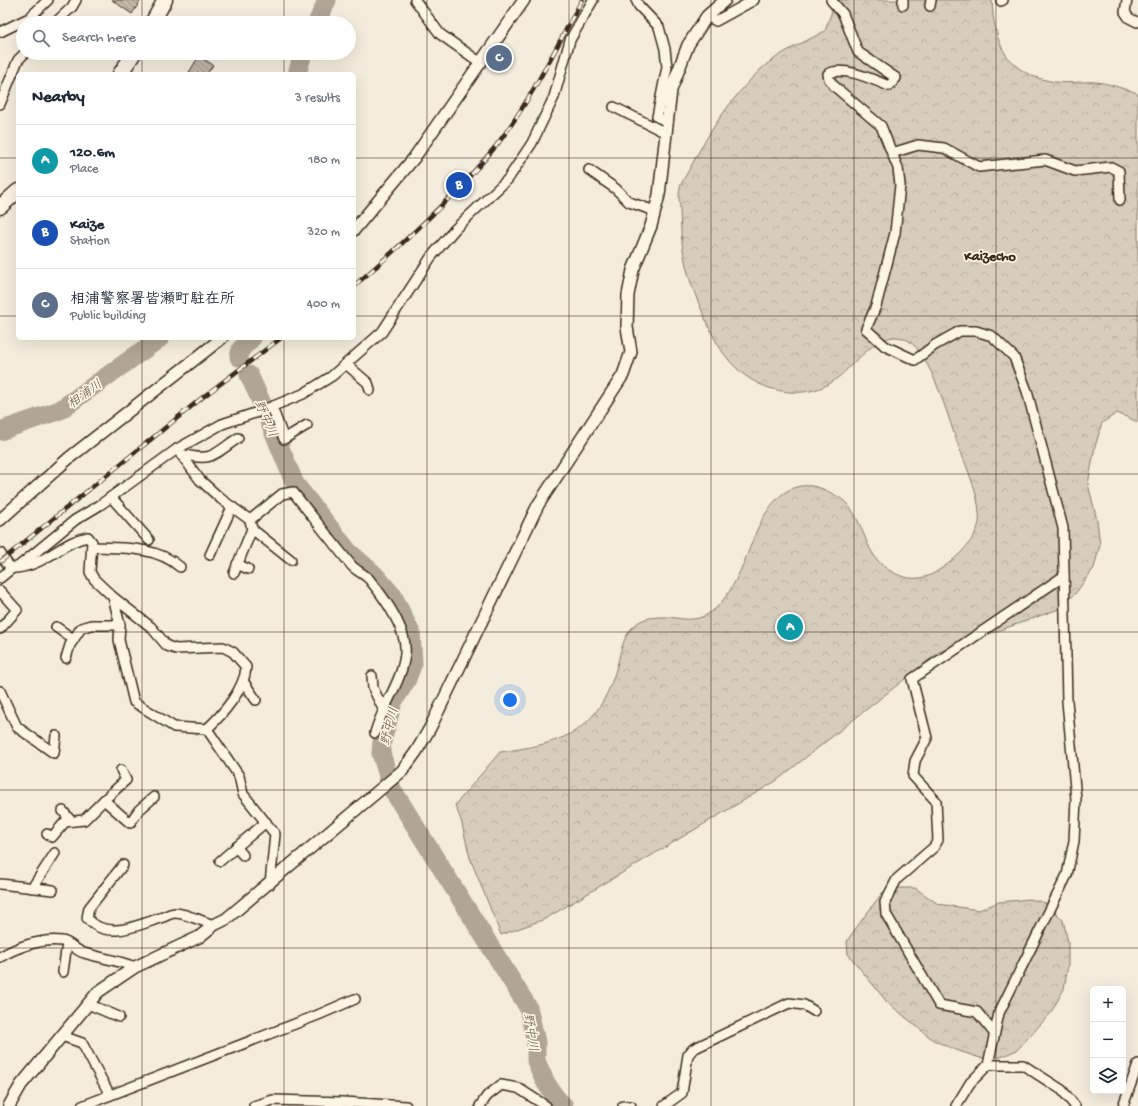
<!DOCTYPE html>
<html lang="en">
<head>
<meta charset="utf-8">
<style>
	body { margin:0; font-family:"Gochi Hand","Klee One",sans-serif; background:#f2f2f3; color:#1f2937 }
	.controls { position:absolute; right:12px; bottom:12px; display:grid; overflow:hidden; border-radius:6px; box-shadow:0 4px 16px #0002 }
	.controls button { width:36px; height:36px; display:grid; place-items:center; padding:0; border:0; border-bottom:1px solid #e0e1e3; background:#fff; color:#1f2937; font:20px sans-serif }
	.you { position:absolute; left:510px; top:700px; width:14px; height:14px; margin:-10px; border:3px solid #fff; border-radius:50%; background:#1a73e8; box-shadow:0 0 0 6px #1a73e833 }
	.badge { display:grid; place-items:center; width:26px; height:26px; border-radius:50%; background:#d93025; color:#fff; font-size:13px; font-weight:700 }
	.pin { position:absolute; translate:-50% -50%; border:2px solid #fff; box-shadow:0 1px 4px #0006 }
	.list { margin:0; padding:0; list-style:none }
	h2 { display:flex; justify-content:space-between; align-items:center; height:52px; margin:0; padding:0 16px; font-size:17px }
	h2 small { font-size:13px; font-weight:400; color:#747a83 }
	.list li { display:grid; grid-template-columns:26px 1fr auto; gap:12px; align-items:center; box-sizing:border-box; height:72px; padding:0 16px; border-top:1px solid #e0e1e3 }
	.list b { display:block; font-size:15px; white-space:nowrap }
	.list p { margin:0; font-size:13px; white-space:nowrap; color:#747a83 }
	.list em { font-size:13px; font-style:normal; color:#747a83 }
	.icon { flex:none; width:22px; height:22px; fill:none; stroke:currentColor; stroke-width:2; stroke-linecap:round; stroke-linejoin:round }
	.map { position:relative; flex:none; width:1138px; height:1106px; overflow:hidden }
	.search { position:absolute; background:#fff; box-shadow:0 4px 16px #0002; left:16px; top:16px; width:340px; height:44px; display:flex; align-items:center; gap:10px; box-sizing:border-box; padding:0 14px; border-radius:22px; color:#747a83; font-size:15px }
	.panel { position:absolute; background:#fff; box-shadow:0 4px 16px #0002; left:16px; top:72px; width:340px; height:268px; border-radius:6px }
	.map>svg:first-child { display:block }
	.forest { fill:url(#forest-crowns); stroke:#887c6e }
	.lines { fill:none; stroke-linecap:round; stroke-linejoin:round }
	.river { stroke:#b0a596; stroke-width:19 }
	.building { fill:url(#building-back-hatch); stroke:#3b2a1e }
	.minor-casing { stroke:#3b2a1e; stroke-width:12 }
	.tertiary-casing { stroke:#3b2a1e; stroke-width:14 }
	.trunk-casing { stroke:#3b2a1e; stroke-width:17 }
	.minor { stroke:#fcf5e5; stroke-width:9 }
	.tertiary { stroke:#fcf5e5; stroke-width:11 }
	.trunk { stroke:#fcf5e5; stroke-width:14 }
	.rail-casing { stroke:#3b2a1e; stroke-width:4.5 }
	.rail { stroke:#fcf5e5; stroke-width:3; stroke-dasharray:9; stroke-linecap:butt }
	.grid { fill:none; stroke:#3b2a1e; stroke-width:1; stroke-opacity:0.55 }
	.labels { text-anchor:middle; stroke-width:3.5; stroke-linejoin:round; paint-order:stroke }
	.water-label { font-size:13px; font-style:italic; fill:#645548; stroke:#fcf5e5 }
	.quarter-label { font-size:14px; font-weight:bold; fill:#3b2a1e; stroke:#fcf5e5 }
</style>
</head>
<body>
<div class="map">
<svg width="1138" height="1106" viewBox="0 0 1138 1106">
	<defs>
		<pattern id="forest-crowns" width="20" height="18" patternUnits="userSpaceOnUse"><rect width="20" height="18" fill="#d6cdbd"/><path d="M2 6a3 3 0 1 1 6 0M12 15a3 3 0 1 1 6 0" fill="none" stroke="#b9b0a2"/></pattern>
		<pattern id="building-back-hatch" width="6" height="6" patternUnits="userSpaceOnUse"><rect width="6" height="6" fill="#c3b9aa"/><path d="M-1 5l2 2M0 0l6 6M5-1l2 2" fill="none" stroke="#a0978a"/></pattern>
	</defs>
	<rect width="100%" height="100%" fill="#f4eddd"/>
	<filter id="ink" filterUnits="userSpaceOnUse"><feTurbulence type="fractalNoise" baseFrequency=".025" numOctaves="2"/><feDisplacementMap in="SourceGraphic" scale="8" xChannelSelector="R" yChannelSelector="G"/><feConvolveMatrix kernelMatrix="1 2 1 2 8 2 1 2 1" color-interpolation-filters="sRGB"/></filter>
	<g filter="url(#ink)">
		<!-- forest -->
		<g class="forest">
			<path d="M 834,0 L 992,0 C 994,45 1007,75 1056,82 C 1069,84 1083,81 1096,82 C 1109,83 1122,89 1135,92 L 1138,95 L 1138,422 L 1117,413 L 1102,423 L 1095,447 L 1088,484 L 1097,520 L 1100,545 L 1094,568 L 1075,594 L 1059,609 L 939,652 L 776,781 L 545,919 L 501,935 L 470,858 L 461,820 L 455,805 L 500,752 C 564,743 598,733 617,666 C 621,651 623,635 635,625 C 645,616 657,617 670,617 C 677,618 686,620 693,619 C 727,617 745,559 756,532 C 769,503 789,476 823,489 C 832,493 842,498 848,505 C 869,530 863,562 901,576 C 913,580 925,579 936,572 C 952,562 970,547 977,529 C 979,524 980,519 979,514 C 979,493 964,462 957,442 C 948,416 940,388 927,364 C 922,355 917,347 909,341 C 880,323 852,371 829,384 C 804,398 773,393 750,379 C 720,359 710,330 697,299 C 684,268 681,244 680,211 C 680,204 678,195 680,188 C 681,182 687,174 690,168 C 708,133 731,98 760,70 C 778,53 803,43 825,31 L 834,5 Z"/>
			<polygon points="894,888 915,888 938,904 979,910 999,902 1030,899 1046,903 1063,920 1068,942 1068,965 1064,989 1050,1014 1017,1050 1001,1057 980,1058 953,1049 933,1040 887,1002 848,954 847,941 856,928 882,893"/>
		</g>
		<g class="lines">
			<!-- river -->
			<g class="river">
				<polyline points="317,23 327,0"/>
				<polyline points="297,74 303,53"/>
				<polyline points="239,357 241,349 252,338"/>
				<polyline points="249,375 260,399 295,484 348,551 374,574 393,596 411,633 413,663 406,681 393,702 382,741 381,753 392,789 528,1007 536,1042 536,1061 546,1083 556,1098 564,1106"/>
				<polyline points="0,431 60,410 160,338"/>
			</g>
		</g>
		<!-- building -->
		<g class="building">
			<polygon points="112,0 141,0 132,14"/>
			<polygon points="199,56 213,65 207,74 188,74"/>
		</g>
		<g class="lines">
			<defs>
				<g id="minor">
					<polyline points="415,0 440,34 481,63"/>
					<polyline points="636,0 639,6 659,27 665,49 667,67 657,117 668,122"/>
					<path d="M 831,0 L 843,14 L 858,52 L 896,78 L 889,86 C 874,80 843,65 828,74 L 829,79 L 834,86 L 881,126 L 898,168 L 900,185 L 895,233 L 876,306 L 866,329 L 885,346 L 915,360 L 935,345 L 960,331 L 976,331 L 992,336 L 1014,357 L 1027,391 L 1063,528 L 1067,701 L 1076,799 L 1074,841 L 1067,875 L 999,1013 L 988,1065 L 970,1083 L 956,1106"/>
					<polyline points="1127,0 1125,12 1129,18 1137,22"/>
					<polyline points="1001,1 1003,0"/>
					<polyline points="903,5 903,0"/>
					<polyline points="930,6 931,0"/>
					<polyline points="707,16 716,21 754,0"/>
					<polyline points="55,23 72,7 76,0"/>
					<polyline points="0,32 29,18 48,0"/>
					<polyline points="0,104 18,60 25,53"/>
					<polyline points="614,107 666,133"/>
					<polyline points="892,153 918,145 944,148 979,167 1045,160 1075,171 1111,167 1119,171 1120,200"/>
					<polyline points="589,170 616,189 629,202 655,211"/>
					<polyline points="346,364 368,383 370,390"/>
					<polyline points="272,407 284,439 307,425"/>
					<polyline points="177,449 200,480 221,499 250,520 252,529 291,560"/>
					<path d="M 181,454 C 213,462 213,455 238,438"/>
					<polyline points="111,497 149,540"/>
					<path d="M 250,520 L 282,494 L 293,492 C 313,517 332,542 352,566 C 357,571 364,574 369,579 C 383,596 408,630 405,654 C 402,682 382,706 375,733"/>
					<path d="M 92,547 C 122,548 156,546 180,567"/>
					<polyline points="0,553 11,569"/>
					<polyline points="210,555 232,507"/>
					<polyline points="237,564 248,569"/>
					<path d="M 16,568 C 46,565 63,541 88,537 L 92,542 L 90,572 L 94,579 L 113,597 L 151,627 L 167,646 L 176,649 L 223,647 L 233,652 L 246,667 C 245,689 222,715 207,729 L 174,727 L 134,702 L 119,640 L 120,625 L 113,597"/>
					<polyline points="234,573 252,529"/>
					<polyline points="0,578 11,569 19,566 75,520 100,505 177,449 222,424 261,411 303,394 332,376 382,332 431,257 455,229 508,179 532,143 554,97 570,40 593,0"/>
					<polyline points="0,591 17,610 0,629"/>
					<polyline points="56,627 73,639"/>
					<polyline points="66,658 70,645 81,628 91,625 120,625"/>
					<polyline points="372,676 373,688 383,709"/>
					<polyline points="243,681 256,700"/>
					<polyline points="0,691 17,727 54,753 56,736"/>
					<polyline points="207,729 239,776 243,794 275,834 270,884"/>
					<polyline points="121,770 126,780 104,800 130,823 139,810 154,797"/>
					<polyline points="63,811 71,821"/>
					<polyline points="47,834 52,837 65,822 84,820 104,800"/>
					<polyline points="236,847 243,855"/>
					<polyline points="220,861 266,822"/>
					<path d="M 123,865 L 89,908 L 87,918 C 107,942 140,924 163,917 C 166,916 171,913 175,913 C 185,913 204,922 214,925"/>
					<polyline points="0,884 53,890"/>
					<polyline points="32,888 55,853"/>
					<path d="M 0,957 C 17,947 42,938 62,941 C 70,942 76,951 84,953 C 101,958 118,960 135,967"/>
					<polyline points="63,972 67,943"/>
					<polyline points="88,1004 119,1017"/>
					<polyline points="994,1033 977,1012 939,1005 886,914 885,902 897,879 934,847 938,840 936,801 913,776 915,761 927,738 912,679 1064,576"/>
					<polyline points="62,1036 82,1043 110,1095"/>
					<polyline points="988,1065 1023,1065 1062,1090 1075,1106"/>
					<polyline points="82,1106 318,1015 355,999"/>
					<polyline points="254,1106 273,1100 343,1102 406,1106"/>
					<polyline points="480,1106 487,1096 501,1085 518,1088 546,1106"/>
					<polyline points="623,1106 631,1106"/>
					<polyline points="664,1106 682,1093 688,1055 693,1049 789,1003 804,1005 814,1011"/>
					<polyline points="1123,1106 1138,1064"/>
				</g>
				<g id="tertiary">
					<polyline points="354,230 414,158 524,0"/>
					<polyline points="0,520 69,458 222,338"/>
					<polyline points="9,1106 21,1085 98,992 135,967 199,937 214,925 226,919 402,771 416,752 430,728 538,505 623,375 631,352 627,327 628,295 633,270 651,226 659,195 671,90 688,45 707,16 725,0"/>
				</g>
				<g id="trunk">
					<polyline points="152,23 165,0"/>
					<polyline points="120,74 134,53"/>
					<polyline points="0,207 18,191"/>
				</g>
			</defs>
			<!-- minor casing -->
			<use href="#minor" class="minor-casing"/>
			<!-- tertiary casing -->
			<use href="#tertiary" class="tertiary-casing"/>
			<!-- trunk casing -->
			<use href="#trunk" class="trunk-casing"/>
			<!-- minor -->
			<use href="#minor" class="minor"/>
			<!-- tertiary -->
			<use href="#tertiary" class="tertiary"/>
			<!-- trunk -->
			<use href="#trunk" class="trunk"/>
			<defs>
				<g id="rail">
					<path d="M 354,286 C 404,243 454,197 496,146 C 530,102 555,49 582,0"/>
					<polyline points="0,562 203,397 281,338"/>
				</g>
			</defs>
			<!-- rail casing -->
			<use href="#rail" class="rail-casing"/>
			<!-- rail -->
			<use href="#rail" class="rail"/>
		</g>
	</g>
	<!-- grid -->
	<path class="grid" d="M 142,0 L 142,23M 284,0 L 284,23M 427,0 L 427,1106M 569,0 L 569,1106M 711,0 L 711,1106M 854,0 L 854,1106M 996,0 L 996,1106M 142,53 L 142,74M 284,53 L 284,74M 0,158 L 18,158M 354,158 L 1138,158M 0,316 L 18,316M 354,316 L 1138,316M 142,338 L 142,1106M 284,338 L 284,1106M 0,474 L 1138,474M 0,632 L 1138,632M 0,790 L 1138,790M 0,948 L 1138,948"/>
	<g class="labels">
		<!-- water labels -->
		<g class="water-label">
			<text transform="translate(84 393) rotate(-36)" y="5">相浦川</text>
			<text transform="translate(267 418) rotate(67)" y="5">野中川</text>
			<text transform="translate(388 726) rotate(-76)" y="5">野中川</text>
			<text transform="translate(532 1032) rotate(81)" y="5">野中川</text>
		</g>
		<!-- quarter labels -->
		<g class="quarter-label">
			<text x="990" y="260">Kaizecho</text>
		</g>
	</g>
</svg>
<div class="controls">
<button>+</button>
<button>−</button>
<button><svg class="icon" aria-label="layers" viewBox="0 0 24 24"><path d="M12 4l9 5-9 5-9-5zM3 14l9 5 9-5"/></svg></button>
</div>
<div class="you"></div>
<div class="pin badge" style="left:790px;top:627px;background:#0f9aa8">A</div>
<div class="pin badge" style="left:459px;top:185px;background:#1a4fb4">B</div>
<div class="pin badge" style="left:499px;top:58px;background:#5c6f8a">C</div>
<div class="search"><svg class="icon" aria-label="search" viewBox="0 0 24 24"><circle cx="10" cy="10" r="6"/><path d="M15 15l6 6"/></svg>Search here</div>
<section class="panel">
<h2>Nearby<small>3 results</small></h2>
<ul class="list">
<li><span class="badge" style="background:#0f9aa8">A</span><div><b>120.6m</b><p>Place</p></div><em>180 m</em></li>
<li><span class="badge" style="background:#1a4fb4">B</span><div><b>Kaize</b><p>Station</p></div><em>320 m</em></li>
<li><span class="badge" style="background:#5c6f8a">C</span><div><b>相浦警察署皆瀬町駐在所</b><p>Public building</p></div><em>400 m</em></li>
</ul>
</section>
</div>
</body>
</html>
